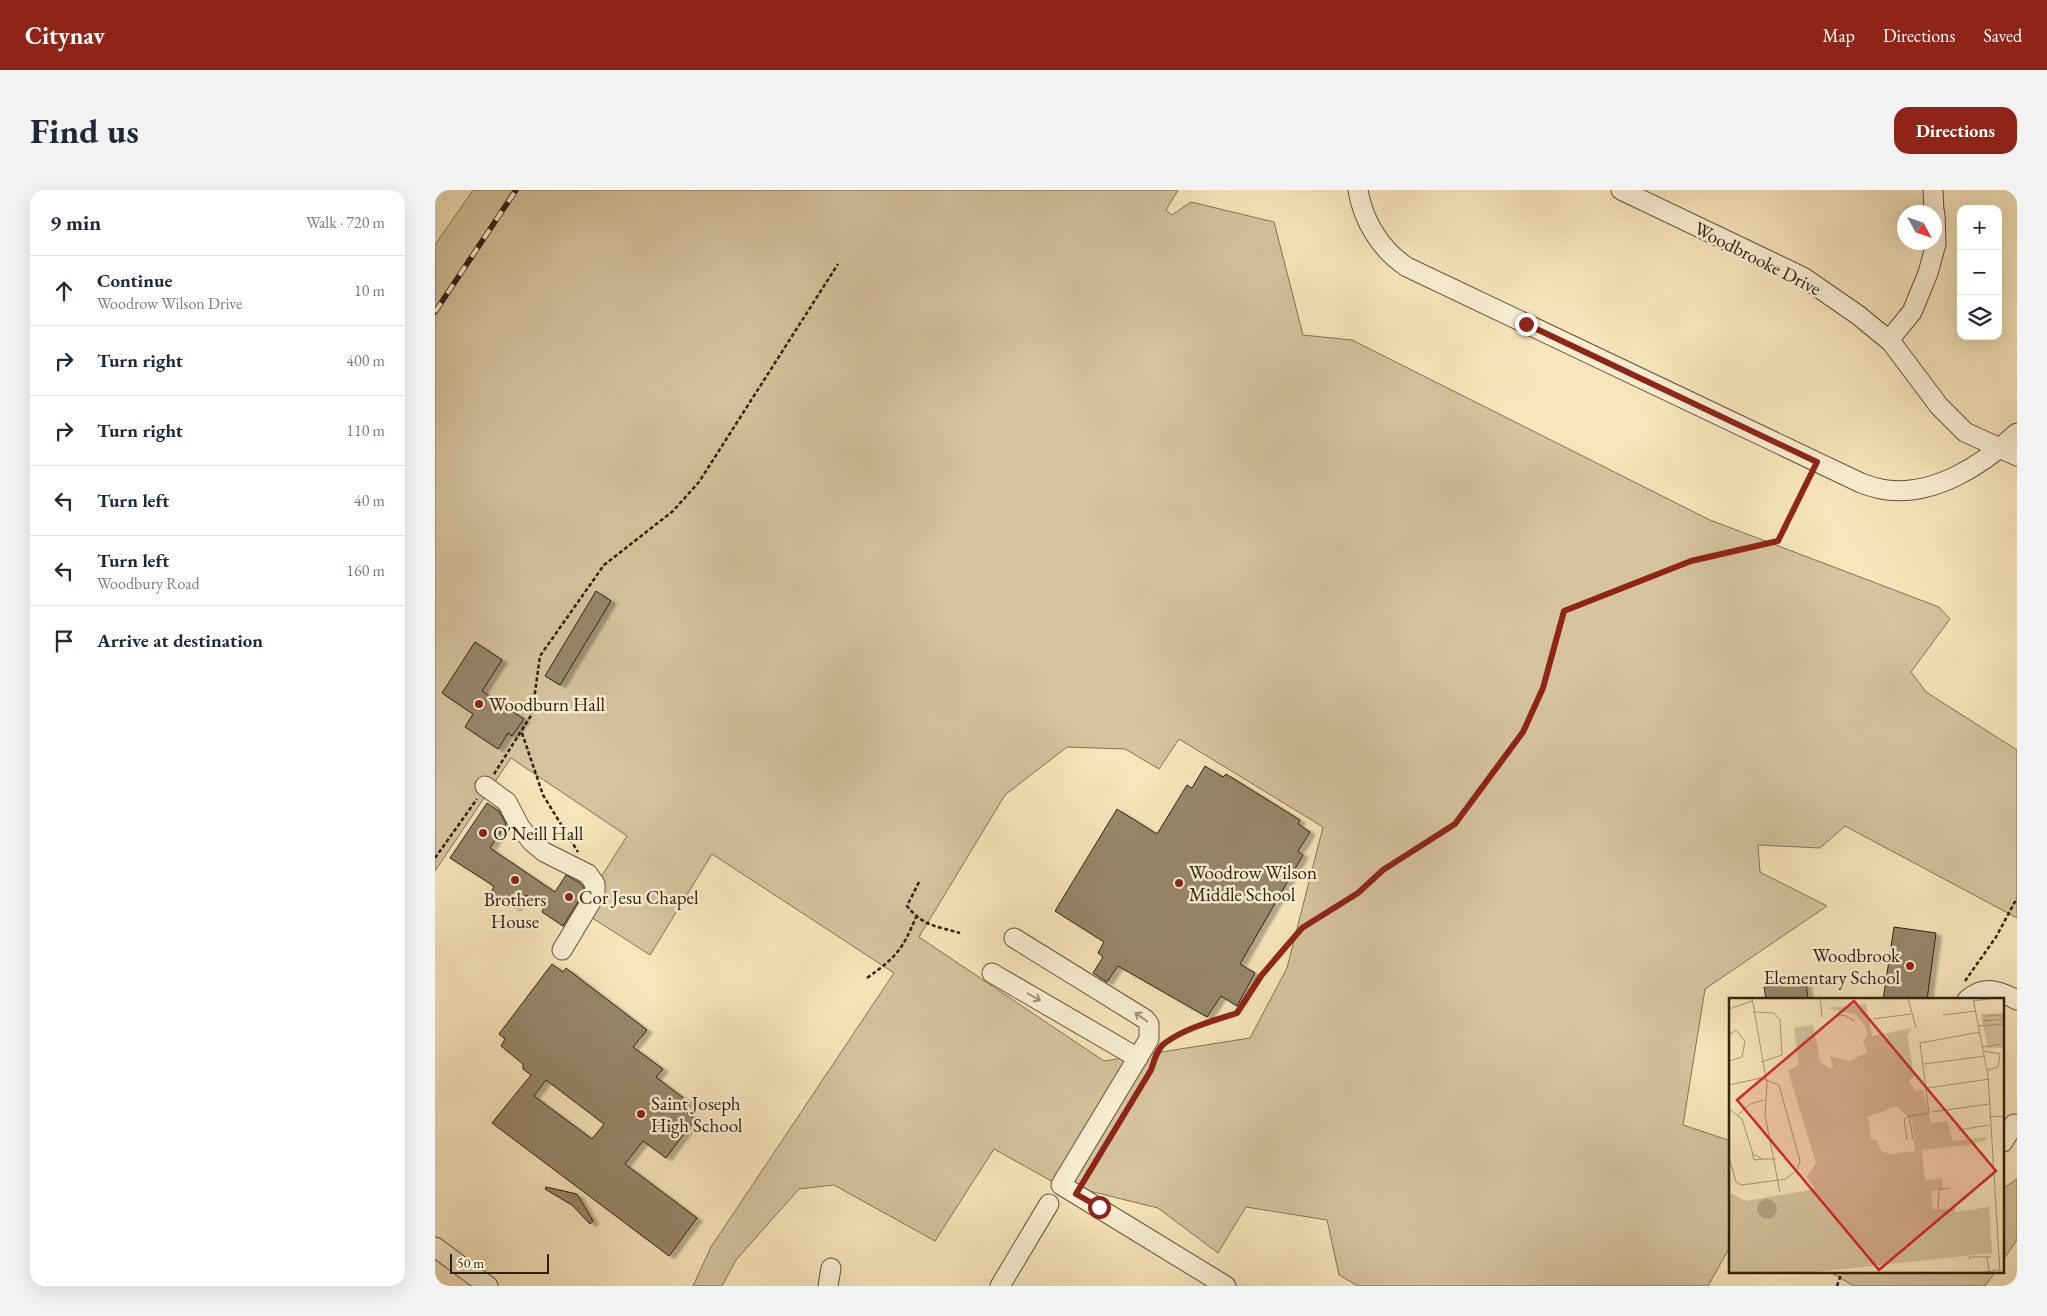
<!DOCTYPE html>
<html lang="en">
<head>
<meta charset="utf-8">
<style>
	body { margin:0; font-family:"EB Garamond",serif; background:#f2f2f3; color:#1f2937 }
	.controls { position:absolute; right:15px; top:15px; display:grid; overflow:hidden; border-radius:10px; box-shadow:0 5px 20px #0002 }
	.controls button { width:45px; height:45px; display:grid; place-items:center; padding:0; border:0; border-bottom:1px solid #e0e1e3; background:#fff; color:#1f2937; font:25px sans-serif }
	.compass { position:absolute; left:1462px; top:15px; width:45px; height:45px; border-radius:50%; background:#fff; box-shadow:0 5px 20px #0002; rotate:130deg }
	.scale { position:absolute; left:15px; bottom:12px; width:99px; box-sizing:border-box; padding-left:5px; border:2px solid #302012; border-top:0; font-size:14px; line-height:18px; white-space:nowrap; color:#302012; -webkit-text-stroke:4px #faefd3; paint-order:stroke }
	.stop { position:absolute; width:15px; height:15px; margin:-11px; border:4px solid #8f2418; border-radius:50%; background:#fff }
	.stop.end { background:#8f2418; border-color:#fff; box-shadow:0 1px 5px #0008 }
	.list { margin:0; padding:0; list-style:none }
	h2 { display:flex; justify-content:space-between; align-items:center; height:65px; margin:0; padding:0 20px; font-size:21px }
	h2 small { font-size:16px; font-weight:400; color:#747a83 }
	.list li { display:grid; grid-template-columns:32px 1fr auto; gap:15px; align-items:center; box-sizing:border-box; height:70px; padding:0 20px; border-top:1px solid #e0e1e3 }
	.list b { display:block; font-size:19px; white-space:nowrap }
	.list p { margin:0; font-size:16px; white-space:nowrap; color:#747a83 }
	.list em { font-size:16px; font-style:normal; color:#747a83 }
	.icon { flex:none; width:28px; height:28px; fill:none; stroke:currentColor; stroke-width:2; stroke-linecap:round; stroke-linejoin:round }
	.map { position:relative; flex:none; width:1582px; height:1096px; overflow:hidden; border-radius:15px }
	header { display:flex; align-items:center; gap:30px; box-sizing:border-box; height:70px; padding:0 25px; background:#8f2418; color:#fff }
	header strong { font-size:24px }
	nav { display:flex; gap:28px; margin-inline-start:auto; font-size:18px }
	.intro { display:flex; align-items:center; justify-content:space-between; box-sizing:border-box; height:120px; padding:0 30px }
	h1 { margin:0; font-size:35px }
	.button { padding:12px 22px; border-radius:15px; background:#8f2418; color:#fff; font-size:18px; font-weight:700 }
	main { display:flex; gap:30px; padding:0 30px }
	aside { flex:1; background:#fff; border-radius:15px; box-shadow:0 5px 20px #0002 }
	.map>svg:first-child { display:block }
	.green { fill:#d5c49e; stroke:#827258; fill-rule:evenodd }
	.building { fill:#97876a; stroke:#302012; fill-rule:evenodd; filter:url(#shadow) }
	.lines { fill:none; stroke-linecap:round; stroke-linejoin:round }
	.minor-casing { stroke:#62523c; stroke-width:21 }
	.path { stroke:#302012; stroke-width:2.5; stroke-dasharray:4 2.5; stroke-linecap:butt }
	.minor { stroke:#faefd3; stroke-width:19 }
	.rail-casing { stroke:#302012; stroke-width:5.5 }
	.rail { stroke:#faefd3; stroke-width:4; stroke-dasharray:11; stroke-linecap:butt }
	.oneway { stroke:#9f927c }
	.route { stroke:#8f2418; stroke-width:6 }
	.poi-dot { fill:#8f2418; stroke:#faefd3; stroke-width:2 }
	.labels { text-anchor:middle; stroke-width:5; stroke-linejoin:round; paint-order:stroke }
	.street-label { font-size:19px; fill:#302012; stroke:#faefd3 }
	.poi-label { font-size:19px; fill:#302012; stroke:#faefd3; text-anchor:start }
	.inset-road { fill:none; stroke:#a79777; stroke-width:1 }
	.view { fill:#d62828; fill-opacity:0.15; stroke:#d62828; stroke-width:2.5 }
	.inset-edge { fill:none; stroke:#302012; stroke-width:2.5 }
</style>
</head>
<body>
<header>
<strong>Citynav</strong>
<nav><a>Map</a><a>Directions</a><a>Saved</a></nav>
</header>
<div class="intro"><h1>Find us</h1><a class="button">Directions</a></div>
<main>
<aside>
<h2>9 min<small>Walk · 720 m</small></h2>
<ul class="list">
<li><svg class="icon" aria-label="ahead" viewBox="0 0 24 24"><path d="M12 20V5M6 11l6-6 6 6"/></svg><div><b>Continue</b><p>Woodrow Wilson Drive</p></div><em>10 m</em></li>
<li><svg class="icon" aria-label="right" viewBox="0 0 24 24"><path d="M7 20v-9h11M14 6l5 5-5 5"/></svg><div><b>Turn right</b></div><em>400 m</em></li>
<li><svg class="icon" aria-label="right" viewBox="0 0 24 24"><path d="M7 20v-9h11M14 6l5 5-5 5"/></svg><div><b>Turn right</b></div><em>110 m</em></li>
<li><svg class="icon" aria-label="left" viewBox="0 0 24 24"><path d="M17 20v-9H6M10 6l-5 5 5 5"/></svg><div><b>Turn left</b></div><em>40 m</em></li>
<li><svg class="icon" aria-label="left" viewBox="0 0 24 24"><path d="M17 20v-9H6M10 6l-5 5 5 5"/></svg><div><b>Turn left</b><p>Woodbury Road</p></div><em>160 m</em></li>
<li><svg class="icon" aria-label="arrive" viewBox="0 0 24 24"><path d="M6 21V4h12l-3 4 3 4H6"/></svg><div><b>Arrive at destination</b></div></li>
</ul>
</aside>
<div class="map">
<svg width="1582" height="1096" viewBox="0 0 1582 1096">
	<defs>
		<filter id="shadow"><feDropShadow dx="5.5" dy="3" stdDeviation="1" flood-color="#0004"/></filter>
	</defs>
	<rect width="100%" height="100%" fill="#f7e6bb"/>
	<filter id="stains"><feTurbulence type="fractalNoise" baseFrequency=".004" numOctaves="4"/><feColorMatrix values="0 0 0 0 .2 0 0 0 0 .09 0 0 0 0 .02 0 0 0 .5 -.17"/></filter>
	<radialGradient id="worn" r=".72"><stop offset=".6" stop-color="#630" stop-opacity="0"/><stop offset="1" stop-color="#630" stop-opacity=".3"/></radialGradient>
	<!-- green -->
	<g class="green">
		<path d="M 38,0 L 743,0 L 731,20 L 737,25 L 756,12 L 839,32 L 868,145 L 917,150 L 1275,330 L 1504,417 L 1515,429 L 1476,482 L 1491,502 L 1582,560 L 1582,728 L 1410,636 L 1385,658 L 1323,655 L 1325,682 L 1392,716 L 1270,799 L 1248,935 L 1296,951 L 1296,1055 L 1273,1096 L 923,1096 L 904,1085 L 892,1030 L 811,1017 L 783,1063 L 723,1018 L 618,992 L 559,959 L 500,1051 L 399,995 L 364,999 L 301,1070 L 287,1096 L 258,1096 L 276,1057 L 459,783 L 277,664 L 215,765 L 145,720 L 192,646 L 76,568 L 0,681 L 0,55 ZM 744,549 L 888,637 L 852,778 L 815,848 L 669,871 L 484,747 L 570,605 L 632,557 L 690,559 L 724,579 Z"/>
		<polygon points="1582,989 1582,1050 1568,1070 1568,999"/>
		<polygon points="1395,1082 1560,1082 1550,1096 1419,1096"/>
	</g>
	<!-- building -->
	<g class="building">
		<polygon points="161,401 176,411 125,495 110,486"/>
		<polygon points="40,452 67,470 47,501 89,529 77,546 73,543 63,559 30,537 38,524 7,503"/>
		<polygon points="770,576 788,587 791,584 865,630 863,634 875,642 863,661 868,665 805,774 820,783 802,816 786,806 772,827 683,776 672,792 658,783 668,767 663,763 669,752 620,721 682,619 722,644 752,595 757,598"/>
		<polygon points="52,613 64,621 71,634 55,658 120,702 131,685 145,693 149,698 149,702 128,736 107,722 109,717 91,705 85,715 83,714 80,718 56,702 59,697 54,693 15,668"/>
		<polygon points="1459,737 1501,743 1492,810 1448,810"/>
		<path d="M 117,774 L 128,782 L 131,778 L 212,840 L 198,857 L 228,879 L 221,887 L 255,913 L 250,920 L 260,929 L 231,968 L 208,951 L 190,974 L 262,1028 L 234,1066 L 57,933 L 96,885 L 88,879 L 88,874 L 66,856 L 70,849 L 64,844 ZM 111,890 L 169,934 L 157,949 L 99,906 Z"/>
		<polygon points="1371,792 1373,810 1331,810 1329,797"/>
		<polygon points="111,997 142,1004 158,1031 155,1034 137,1015 110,999"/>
	</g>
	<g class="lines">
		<defs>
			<g id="minor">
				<path d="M 923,0 C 928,31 946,60 972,77 L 1426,293 C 1434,296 1443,299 1452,300 C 1500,306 1549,274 1582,243"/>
				<polyline points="1186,0 1368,87 1423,125 1456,152 1504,216 1530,242 1582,266"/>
				<polyline points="1498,0 1499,22"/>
				<polyline points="1454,150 1477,122 1493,83 1501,54 1500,24"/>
				<polyline points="50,596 72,612 85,637 97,652 109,662 153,684 160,694 160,705 127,760"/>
				<polyline points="579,748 710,829 714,834 714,849 626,995 791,1096"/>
				<polyline points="557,783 703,868"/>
				<path d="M 1532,810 C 1549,794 1565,801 1582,810"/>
				<polyline points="1568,952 1579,934"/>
				<polyline points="0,1057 53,1096"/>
				<polyline points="393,1096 396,1078"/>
				<polyline points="565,1096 614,1014"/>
			</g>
		</defs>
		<!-- minor casing -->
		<use href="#minor" class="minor-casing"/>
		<!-- path -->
		<g class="path">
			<polyline points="87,543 108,605 143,662"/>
			<polyline points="59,584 97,524 105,466 169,375 238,321 264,292 403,74"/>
			<polyline points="0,668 42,609"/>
			<path d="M 484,692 L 472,716 C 488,736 501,736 525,743"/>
			<path d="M 432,788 C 461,767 467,761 481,727"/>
			<polyline points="1530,791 1561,747 1582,708"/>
			<polyline points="728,853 773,832 802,823 826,786 867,737 923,703 948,680 1020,634 1088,542 1108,498 1129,421 1257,371 1343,351 1376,285"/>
			<polyline points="1568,856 1569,856"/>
			<polyline points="676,946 718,876"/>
			<polyline points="1402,1096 1407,1082"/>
		</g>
		<!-- minor -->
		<use href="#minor" class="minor"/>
		<defs>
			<polyline id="rail" points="0,122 81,0"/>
		</defs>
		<!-- rail casing -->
		<use href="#rail" class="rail-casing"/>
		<!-- rail -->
		<use href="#rail" class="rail"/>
	</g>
	<!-- one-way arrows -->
	<defs><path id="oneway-shaft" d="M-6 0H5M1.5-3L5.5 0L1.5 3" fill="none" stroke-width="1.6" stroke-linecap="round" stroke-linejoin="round" transform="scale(1.25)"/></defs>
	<g class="oneway">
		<use href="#oneway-shaft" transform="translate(599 807) rotate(30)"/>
		<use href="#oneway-shaft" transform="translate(706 827) rotate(-144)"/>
	</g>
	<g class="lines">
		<!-- route -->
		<path class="route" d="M 664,1017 L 641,1004 L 716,880 C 719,872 722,858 730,853 C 748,839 780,830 802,823 L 826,786 L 867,738 L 923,703 L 948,680 L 1020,634 L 1088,542 L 1108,498 L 1129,421 L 1256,371 L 1343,351 L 1382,272 L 1091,134"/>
	</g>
	<!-- markers -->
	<g class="poi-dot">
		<circle cx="44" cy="514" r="5"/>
		<circle cx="48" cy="643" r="5"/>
		<circle cx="80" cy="690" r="5"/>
		<circle cx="744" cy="693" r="5"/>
		<circle cx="134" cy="707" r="5"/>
		<circle cx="1475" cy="776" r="5"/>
		<circle cx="206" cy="924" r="5"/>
	</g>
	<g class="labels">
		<!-- street labels -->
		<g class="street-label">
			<text transform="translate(1323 68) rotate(27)" y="7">Woodbrooke Drive</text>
		</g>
		<!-- poi labels -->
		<g class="poi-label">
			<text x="54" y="521">Woodburn Hall</text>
			<text x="58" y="650">O'Neill Hall</text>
			<text x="754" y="689">Woodrow Wilson<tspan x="754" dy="22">Middle School</tspan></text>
			<text x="144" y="714">Cor Jesu Chapel</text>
			<text x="80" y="716" text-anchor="middle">Brothers<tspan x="80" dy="22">House</tspan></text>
			<text x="1465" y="772" text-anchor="end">Woodbrook<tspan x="1465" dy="22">Elementary School</tspan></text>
			<text x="216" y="920">Saint Joseph<tspan x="216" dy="22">High School</tspan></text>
		</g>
	</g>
	<!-- overview -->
	<g transform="translate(1294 808)">
		<rect width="275" height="275" fill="#f7e6bb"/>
		<path d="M 137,6 L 143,38 L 183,30 L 178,38 L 185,77 L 180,83 L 186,93 L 194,92 L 202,125 L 218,123 L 224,143 L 257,139 L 257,142 L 239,147 L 193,152 L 196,182 L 213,180 L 214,191 L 202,193 L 204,212 L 226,210 L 227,214 L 259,209 L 260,206 L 263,255 L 77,275 L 0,275 L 0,194 L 17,203 L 86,191 L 78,179 L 87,165 L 59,73 L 70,67 L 65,30 L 84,27 L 91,63 L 101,71 L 104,68 L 101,58 L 121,63 L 138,54 L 134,43 L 139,37 L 137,29 L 126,16 L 97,10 ZM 167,108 L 183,122 L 186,153 L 164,156 L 153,154 L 147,142 L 142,142 L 139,119 ZM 275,15 L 275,50 L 259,50 L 252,16 Z" fill="#d5c49e" fill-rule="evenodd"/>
		<path d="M28 211a10 10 0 1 1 20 0a10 10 0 1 1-20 0Z" fill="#b3a382"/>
		<path class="inset-road" d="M 23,0 L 38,86 L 36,117 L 51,194M 91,0 L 93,19M 179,0 L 187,30M 244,0 L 259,78 L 271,275M 244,3 L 266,0M 0,11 L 23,3M 24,14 L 45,15 L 51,22 L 53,57 L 32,64M 214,17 L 247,13M 271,17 L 275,21 L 254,23 L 258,18 ZM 108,18 L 115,17 L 126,23M 144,21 L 182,16M 250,28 L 275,26M 0,37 L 7,32 L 16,43 L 13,59 L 0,63M 254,49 L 272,46M 255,53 L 271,56 L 269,69 L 259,72M 195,66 L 256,58M 0,87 L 32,80 L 50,87 L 71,163 L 68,172 L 57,181 L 13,187 L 7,184 L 0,160M 199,90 L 260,81M 0,111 L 13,121 L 24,156 L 33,161 L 47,161M 203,114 L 260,106M 9,117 L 21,106 L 35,102M 275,117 L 275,95M 180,118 L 200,115 L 191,45 L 251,34M 180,118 L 184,142M 260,119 L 275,118M 230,132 L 260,127M 178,142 L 175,121 L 180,118M 23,155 L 25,162 L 33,161M 209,213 L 210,192 L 220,190M 241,262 L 240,259 L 258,259M 260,273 L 258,259 L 262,258M 247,275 L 270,272"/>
		<path class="view" d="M 125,3 L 267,173 L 150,272 L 8,102 Z"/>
		<rect width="275" height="275" class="inset-edge"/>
	</g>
	<rect width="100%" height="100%" filter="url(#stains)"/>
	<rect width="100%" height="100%" fill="url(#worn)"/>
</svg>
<div class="controls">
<button>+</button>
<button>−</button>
<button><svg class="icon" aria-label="layers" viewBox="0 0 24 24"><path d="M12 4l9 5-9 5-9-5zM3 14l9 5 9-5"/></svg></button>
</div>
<svg class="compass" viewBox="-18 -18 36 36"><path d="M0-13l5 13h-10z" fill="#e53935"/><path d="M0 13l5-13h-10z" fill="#747a83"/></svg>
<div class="scale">50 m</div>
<div class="stop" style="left:664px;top:1017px"></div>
<div class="stop end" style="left:1091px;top:134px"></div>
</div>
</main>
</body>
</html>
